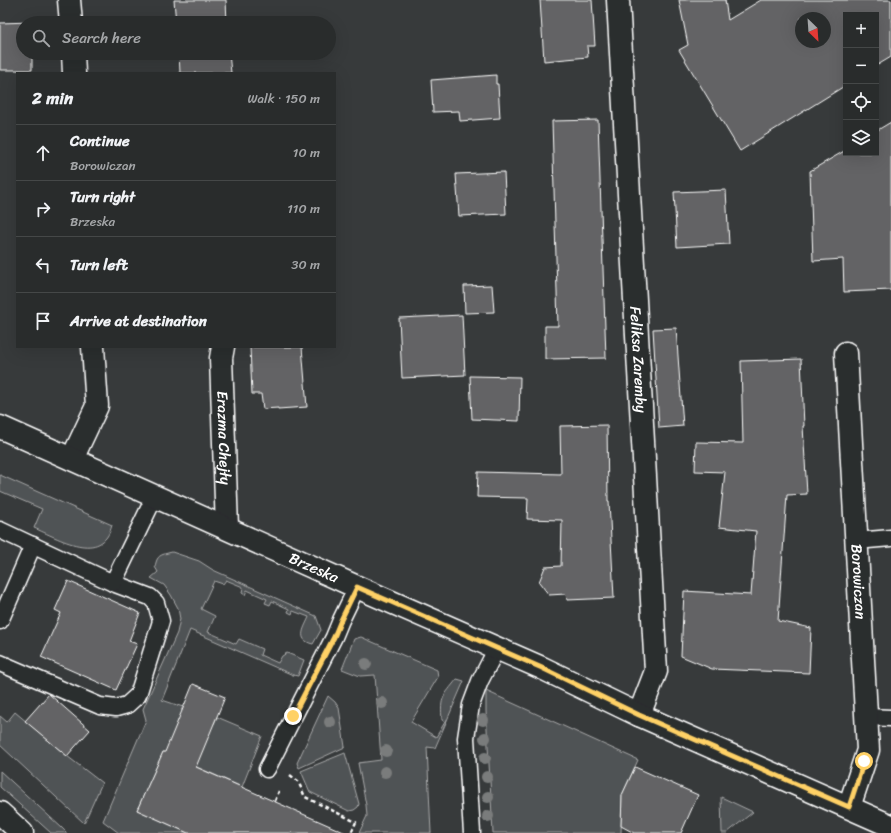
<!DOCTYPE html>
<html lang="en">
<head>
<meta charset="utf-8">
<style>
	body { margin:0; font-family:Sriracha,sans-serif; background:#313434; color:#f1f3f6 }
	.controls { position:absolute; right:12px; top:12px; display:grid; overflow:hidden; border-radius:0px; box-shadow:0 4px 16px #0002 }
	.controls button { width:36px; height:36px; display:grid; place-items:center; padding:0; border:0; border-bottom:1px solid #454848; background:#292c2c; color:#f1f3f6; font:20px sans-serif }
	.compass { position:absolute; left:795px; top:12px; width:36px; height:36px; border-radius:50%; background:#292c2c; box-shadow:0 4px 16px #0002; rotate:155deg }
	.stop { position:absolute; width:12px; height:12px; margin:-9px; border:3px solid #ffd166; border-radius:50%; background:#fff }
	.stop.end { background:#ffd166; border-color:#fff; box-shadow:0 1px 4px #0008 }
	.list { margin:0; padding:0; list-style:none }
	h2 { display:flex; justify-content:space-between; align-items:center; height:52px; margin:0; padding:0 16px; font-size:17px }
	h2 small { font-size:13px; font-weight:400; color:#a5a7a9 }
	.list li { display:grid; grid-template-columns:26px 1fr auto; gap:12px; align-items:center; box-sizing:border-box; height:56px; padding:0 16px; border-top:1px solid #454848 }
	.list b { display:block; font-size:15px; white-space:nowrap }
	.list p { margin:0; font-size:13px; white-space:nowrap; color:#a5a7a9 }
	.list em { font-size:13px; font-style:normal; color:#a5a7a9 }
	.icon { flex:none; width:22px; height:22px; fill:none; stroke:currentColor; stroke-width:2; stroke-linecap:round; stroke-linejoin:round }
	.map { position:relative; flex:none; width:891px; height:833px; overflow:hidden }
	.search { position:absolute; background:#292c2c; box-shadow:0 4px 16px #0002; left:16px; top:16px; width:320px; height:44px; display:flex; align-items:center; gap:10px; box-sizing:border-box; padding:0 14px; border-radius:22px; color:#a5a7a9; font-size:15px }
	.panel { position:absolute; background:#292c2c; box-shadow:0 4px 16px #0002; left:16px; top:72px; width:320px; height:276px; border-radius:0px }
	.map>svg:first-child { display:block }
	.green { fill:#505354; stroke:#a8a9aa }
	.building { fill:#636465; stroke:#fff; fill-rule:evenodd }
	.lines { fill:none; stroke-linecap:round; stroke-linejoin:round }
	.lane-casing { stroke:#fff; stroke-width:19 }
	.street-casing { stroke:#fff; stroke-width:25 }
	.secondary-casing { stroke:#fff; stroke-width:25 }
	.primary-casing { stroke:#fff; stroke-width:25 }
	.path { stroke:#fff; stroke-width:2.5; stroke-dasharray:4 3; stroke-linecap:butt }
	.lane { stroke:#2a2d2e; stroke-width:16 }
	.street { stroke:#2a2d2e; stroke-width:22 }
	.secondary { stroke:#2a2d2e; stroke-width:22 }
	.primary { stroke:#2a2d2e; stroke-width:22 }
	.tree { fill:#7a7c7c }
	.route { stroke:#ffd166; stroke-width:5 }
	.labels { text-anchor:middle; stroke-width:3; stroke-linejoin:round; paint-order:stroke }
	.street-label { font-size:15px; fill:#fff; stroke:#2a2d2e }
</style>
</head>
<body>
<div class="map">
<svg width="891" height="833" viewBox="0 0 891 833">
	<rect width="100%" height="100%" fill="#373a3b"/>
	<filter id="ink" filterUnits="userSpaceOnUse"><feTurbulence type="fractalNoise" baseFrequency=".025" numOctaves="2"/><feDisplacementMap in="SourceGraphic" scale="8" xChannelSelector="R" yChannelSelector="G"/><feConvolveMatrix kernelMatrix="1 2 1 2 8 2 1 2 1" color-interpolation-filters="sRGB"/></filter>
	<g filter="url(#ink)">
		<!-- green -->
		<g class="green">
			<path d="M 0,475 L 112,525 C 102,565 58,538 34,528 L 42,509 L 0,491 Z"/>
			<path d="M 172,552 L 199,561 L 213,570 L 316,616 L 321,630 L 313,644 C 295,640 305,627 309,617 L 293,611 L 292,614 L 288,612 L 289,609 L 272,601 L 270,605 L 265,603 L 267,599 L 247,590 L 245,595 L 242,593 L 243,587 L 226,580 L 223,584 L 214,581 L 201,609 L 215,616 L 208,632 L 236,644 L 239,639 L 262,649 L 260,655 L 278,663 L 282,656 L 287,653 L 304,660 L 298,676 L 293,675 L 190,630 L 162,700 L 183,707 L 181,710 L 214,724 L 217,717 L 262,736 L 242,787 L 163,752 L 137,810 L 188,833 L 119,833 L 103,821 L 146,720 L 143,709 L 177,633 L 180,619 L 178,608 L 171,595 L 164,585 L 151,578 L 158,572 L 155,567 C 157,555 160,555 172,552 Z"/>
			<path d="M 361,637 L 437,670 L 438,677 L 411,722 L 436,737 L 445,722 L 442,720 C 440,697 443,697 457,679 L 464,681 L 435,748 L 427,747 L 431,833 L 359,833 L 367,816 L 366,805 L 358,763 L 381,760 L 375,675 L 360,676 L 342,669 L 354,639 Z"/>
			<polygon points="486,691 638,760 622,795 621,833 493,833 486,711"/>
			<polygon points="328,696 335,702 339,708 345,747 299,768 297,763"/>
			<polygon points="15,712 67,756 102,783 84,823 0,745 0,716 7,722"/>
			<polygon points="345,753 359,804 358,807 354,810 349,811 310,792 301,771"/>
			<polygon points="0,771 62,828 67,833 51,833 0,787"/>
			<polygon points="721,797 753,812 727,833 722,833"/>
		</g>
		<!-- building -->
		<g class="building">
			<polygon points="174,0 226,0 227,23 176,23"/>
			<polygon points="540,0 592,0 595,46 587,46 588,57 544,61"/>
			<path d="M 679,0 L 725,0 L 728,20 L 761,0 L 891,0 L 891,57 L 876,66 L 876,15 L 846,15 L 846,85 L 740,151 L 679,50 L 688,45 ZM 801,18 L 825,18 L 825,42 L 801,42 Z"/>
			<polygon points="32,22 32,23 23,23 23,53 32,53 32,70 0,70 0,23"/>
			<polygon points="179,53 229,53 231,73 180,73"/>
			<polygon points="496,75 496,84 498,84 500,118 460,121 459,111 433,112 431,80"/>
			<polygon points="598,120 606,358 545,359 545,326 558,326 552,121"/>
			<polygon points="891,122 891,290 844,292 843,259 813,261 810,171 846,150 846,153 876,153 876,131"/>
			<polygon points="504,172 506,214 459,216 456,174"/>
			<polygon points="726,190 729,244 677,247 674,192"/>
			<polygon points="492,285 494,312 465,313 464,286"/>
			<polygon points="462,315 465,375 402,378 399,318"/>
			<polygon points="676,328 683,426 659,428 653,329"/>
			<polygon points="250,347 302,347 307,407 278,409 278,408 263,409 261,394 252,394"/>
			<polygon points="801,359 804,426 803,426 807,494 787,495 778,621 811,628 809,673 712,669 681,656 684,591 751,595 756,531 719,527 725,472 695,471 696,442 743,443 741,361"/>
			<polygon points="470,376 520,377 519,421 472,419"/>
			<polygon points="607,425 608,501 609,501 614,598 567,600 566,594 549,595 539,582 545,567 561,566 562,520 527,519 528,498 477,497 478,472 561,474 560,426"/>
			<polygon points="68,581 140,613 129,641 137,644 116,690 41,657 61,613 55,610"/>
			<polygon points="193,684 225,697 196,767 346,833 188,833 137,810 163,752 165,752"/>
			<polygon points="49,694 90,730 67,756 25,721"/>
			<polygon points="635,767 698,795 681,833 634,833 621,826 622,795"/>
		</g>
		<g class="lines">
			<defs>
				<g id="lane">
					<polyline points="0,530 113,583 150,597 156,603 161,621 138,695 127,705 116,708 100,706 0,663"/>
					<polyline points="856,541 891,538"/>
					<polyline points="113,583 155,496"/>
					<polyline points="0,621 33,545"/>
					<polyline points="866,717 891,718"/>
					<polyline points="267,769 334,637 341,620 357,587"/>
					<polyline points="472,833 466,738 471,705 480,681 497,648"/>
				</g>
				<g id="street">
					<polyline points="69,0 71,23"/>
					<path id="s1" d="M 618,0 L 656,671 L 639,715"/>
					<polyline points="73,53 74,73"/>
					<path id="s2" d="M 223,347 L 221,358 L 227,528"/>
					<path id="s3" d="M 846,353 L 868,750 L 849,807"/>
					<polyline points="72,459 97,406 93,347"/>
				</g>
				<g id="secondary">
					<path id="s4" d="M 0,427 L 357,587 L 542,668 L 639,715 L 891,826"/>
				</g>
				<polyline id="primary" points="0,813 22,833"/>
			</defs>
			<!-- lane casing -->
			<use href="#lane" class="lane-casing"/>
			<!-- street casing -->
			<use href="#street" class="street-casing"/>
			<!-- secondary casing -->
			<use href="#secondary" class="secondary-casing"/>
			<!-- primary casing -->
			<use href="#primary" class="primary-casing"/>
			<!-- path -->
			<g class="path">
				<polyline points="290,775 298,781 305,797 356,822 351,833"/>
				<polyline points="275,801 279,791"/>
			</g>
			<!-- lane -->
			<use href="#lane" class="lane"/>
			<!-- street -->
			<use href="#street" class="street"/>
			<!-- secondary -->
			<use href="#secondary" class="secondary"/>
			<!-- primary -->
			<use href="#primary" class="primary"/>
		</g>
		<!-- trees -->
		<g class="tree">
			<circle cx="366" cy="664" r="6"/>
			<circle cx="382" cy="703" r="6"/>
			<circle cx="483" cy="720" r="6"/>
			<circle cx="330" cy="722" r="6"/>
			<circle cx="485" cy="738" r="6"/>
			<circle cx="386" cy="751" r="6"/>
			<circle cx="485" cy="758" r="6"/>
			<circle cx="385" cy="772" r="6"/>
			<circle cx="487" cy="777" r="6"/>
			<circle cx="488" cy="797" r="6"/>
			<circle cx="488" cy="816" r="6"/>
		</g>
	</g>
	<g class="lines" filter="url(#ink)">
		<!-- route -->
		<polyline class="route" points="293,716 334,637 341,620 357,587 542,668 639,715 849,807 864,761"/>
	</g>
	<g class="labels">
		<!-- street labels -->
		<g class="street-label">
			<text dy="5" stroke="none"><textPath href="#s1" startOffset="360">Feliksa Zaremby</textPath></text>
			<text dy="5" stroke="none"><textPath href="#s2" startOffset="91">Erazma Chejły</textPath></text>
			<text dy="5" stroke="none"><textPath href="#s4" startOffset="344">Brzeska</textPath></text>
			<text dy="5" stroke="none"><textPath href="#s3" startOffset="229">Borowiczan</textPath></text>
		</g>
	</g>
</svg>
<div class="controls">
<button>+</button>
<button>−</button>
<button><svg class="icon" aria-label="locate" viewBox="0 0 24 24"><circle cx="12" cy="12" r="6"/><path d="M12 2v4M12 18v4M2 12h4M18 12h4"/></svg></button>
<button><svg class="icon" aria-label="layers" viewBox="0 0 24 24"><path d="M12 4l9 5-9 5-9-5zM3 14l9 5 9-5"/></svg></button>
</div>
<svg class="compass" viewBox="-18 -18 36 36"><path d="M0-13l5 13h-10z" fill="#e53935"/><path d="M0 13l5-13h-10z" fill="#a5a7a9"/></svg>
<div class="stop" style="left:864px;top:761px"></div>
<div class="stop end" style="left:293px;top:716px"></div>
<div class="search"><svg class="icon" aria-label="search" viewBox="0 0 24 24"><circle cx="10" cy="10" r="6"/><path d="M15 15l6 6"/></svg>Search here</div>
<section class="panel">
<h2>2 min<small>Walk · 150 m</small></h2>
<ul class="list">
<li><svg class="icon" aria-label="ahead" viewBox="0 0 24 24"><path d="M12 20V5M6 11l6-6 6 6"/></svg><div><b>Continue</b><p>Borowiczan</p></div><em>10 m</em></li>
<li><svg class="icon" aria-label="right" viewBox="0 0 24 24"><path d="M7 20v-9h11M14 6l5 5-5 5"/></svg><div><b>Turn right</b><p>Brzeska</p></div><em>110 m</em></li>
<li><svg class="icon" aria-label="left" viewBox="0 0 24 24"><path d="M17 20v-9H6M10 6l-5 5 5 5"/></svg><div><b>Turn left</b></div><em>30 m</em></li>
<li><svg class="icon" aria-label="arrive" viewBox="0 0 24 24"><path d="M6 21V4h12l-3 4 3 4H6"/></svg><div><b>Arrive at destination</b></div></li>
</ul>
</section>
</div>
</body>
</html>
